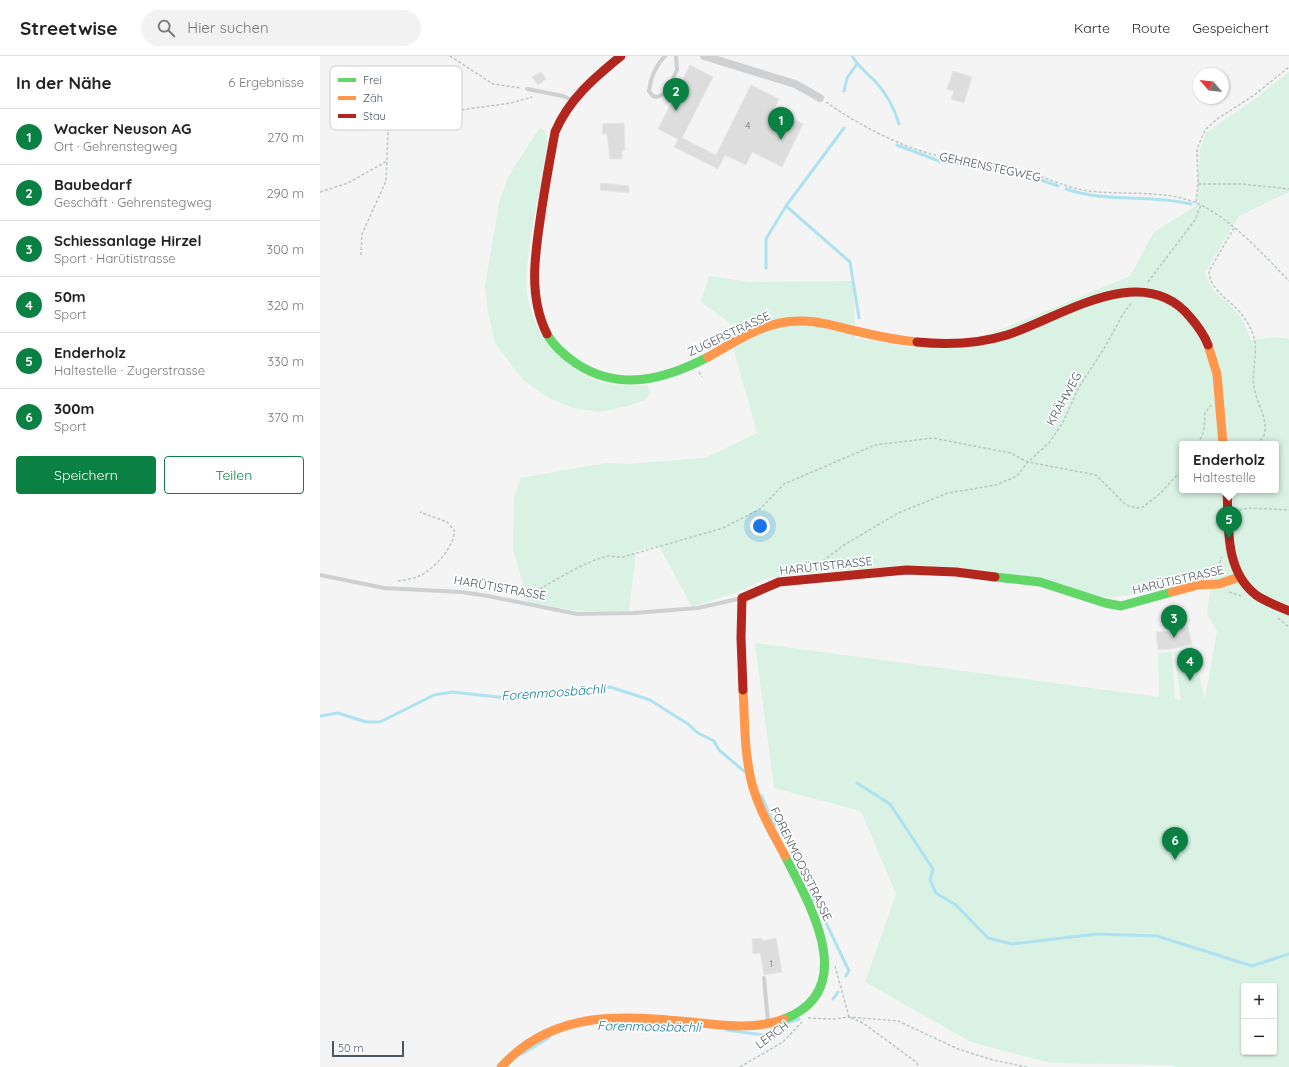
<!DOCTYPE html>
<html lang="de">
<head>
<meta charset="utf-8">
<style>
	body { margin:0; font-family:Quicksand,sans-serif; background:#f2f2f2; color:#222 }
	.controls { position:absolute; right:12px; bottom:12px; display:grid; overflow:hidden; border-radius:4px; box-shadow:0 1px 3px #0004 }
	.controls button { width:36px; height:36px; display:grid; place-items:center; padding:0; border:0; border-bottom:1px solid #e0e0e0; background:#fff; color:#222; font:20px sans-serif }
	.compass { position:absolute; left:873px; top:12px; width:36px; height:36px; border-radius:50%; background:#fff; box-shadow:0 1px 3px #0004; rotate:298deg }
	.scale { position:absolute; left:12px; bottom:10px; width:72px; box-sizing:border-box; padding-left:4px; border:2px solid #4a5661; border-top:0; font-size:11px; line-height:14px; white-space:nowrap; color:#4a5661; -webkit-text-stroke:3px #fff; paint-order:stroke }
	.you { position:absolute; left:440px; top:470px; width:14px; height:14px; margin:-10px; border:3px solid #fff; border-radius:50%; background:#1a73e8; box-shadow:0 0 0 6px #1a73e833 }
	.badge { display:grid; place-items:center; width:26px; height:26px; border-radius:50%; background:#0b8043; color:#fff; font-size:13px; font-weight:700 }
	.pin { position:absolute; translate:-50% -33px; filter:drop-shadow(0 1px 2px #0008) }
	.pin::after { content:''; position:absolute; top:21px; width:14px; height:12px; background:inherit; clip-path:polygon(0 0,100% 0,50% 100%) }
	.popup { position:absolute; left:859px; top:385px; width:100px; height:52px; box-sizing:border-box; display:grid; place-content:center; border-radius:4px; background:#fff; filter:drop-shadow(0 1px 3px #0005); font-size:13px; white-space:nowrap; color:#767676 }
	.popup b { font-size:15px; color:#222 }
	.popup::after { content:''; position:absolute; left:50%; top:100%; margin-left:-8px; border:8px solid transparent; border-top-color:#fff }
	.list { margin:0; padding:0; list-style:none }
	h2 { display:flex; justify-content:space-between; align-items:center; height:52px; margin:0; padding:0 16px; font-size:17px }
	h2 small { font-size:13px; font-weight:400; color:#767676 }
	.list li { display:grid; grid-template-columns:26px 1fr auto; gap:12px; align-items:center; box-sizing:border-box; height:56px; padding:0 16px; border-top:1px solid #e0e0e0 }
	.list b { display:block; font-size:15px; white-space:nowrap }
	.list p { margin:0; font-size:13px; white-space:nowrap; color:#767676 }
	.list em { font-size:13px; font-style:normal; color:#767676 }
	.actions { display:flex; gap:8px; padding:12px 16px }
	.actions a { flex:1; padding:9px 0; border:1px solid #0b8043; border-radius:4px; text-align:center; font-size:14px; color:#0b8043 }
	.actions .main { background:#0b8043; color:#fff }
	.icon { flex:none; width:22px; height:22px; fill:none; stroke:currentColor; stroke-width:2; stroke-linecap:round; stroke-linejoin:round }
	.map { position:relative; flex:none; width:969px; height:1011px; overflow:hidden }
	header { display:flex; align-items:center; gap:24px; box-sizing:border-box; height:56px; padding:0 20px; background:#fff; border-bottom:1px solid #e0e0e0 }
	header strong { font-size:19px }
	nav { display:flex; gap:22px; margin-inline-start:auto; font-size:14px }
	.search { width:280px; height:36px; background:#f2f2f2; display:flex; align-items:center; gap:10px; box-sizing:border-box; padding:0 14px; border-radius:22px; color:#767676; font-size:15px }
	main { display:flex }
	aside { flex:1; background:#fff }
	.map>svg:first-child { display:block }
	.green { fill:#d9f2e3; fill-rule:evenodd }
	.lines { fill:none; stroke-linecap:round; stroke-linejoin:round }
	.stream { stroke:#aee2f0; stroke-width:3 }
	.building { fill:#ddddde; stroke:#e5e6e7 }
	.path { stroke:#bcc7c4; stroke-width:1.5; stroke-dasharray:3 2; stroke-linecap:butt }
	.lane { stroke:#ced0d2; stroke-width:4 }
	.street { stroke:#ced0d2; stroke-width:8 }
	.fast { stroke:#63d668; stroke-width:9 }
	.slow { stroke:#ff974d; stroke-width:9 }
	.jam { stroke:#b3261e; stroke-width:9 }
	.labels { text-anchor:middle; stroke-width:3.5; stroke-linejoin:round; paint-order:stroke }
	.number-label { font-size:10px; fill:#707881 }
	.street-label { font-size:12px; fill:#4a5661; stroke:#fff }
	.water-label { font-size:13px; font-style:italic; fill:#0c7c9b; stroke:#fff }
	.key { fill:#fff; stroke:#c9ccd0; stroke-width:1 }
	.key-label { font-size:11px; fill:#4a5661 }
</style>
</head>
<body>
<header>
<strong>Streetwise</strong>
<div class="search"><svg class="icon" aria-label="search" viewBox="0 0 24 24"><circle cx="10" cy="10" r="6"/><path d="M15 15l6 6"/></svg>Hier suchen</div>
<nav><a>Karte</a><a>Route</a><a>Gespeichert</a></nav>
</header>
<main>
<aside>
<h2>In der Nähe<small>6 Ergebnisse</small></h2>
<ul class="list">
<li><span class="badge">1</span><div><b>Wacker Neuson AG</b><p>Ort · Gehrenstegweg</p></div><em>270 m</em></li>
<li><span class="badge">2</span><div><b>Baubedarf</b><p>Geschäft · Gehrenstegweg</p></div><em>290 m</em></li>
<li><span class="badge">3</span><div><b>Schiessanlage Hirzel</b><p>Sport · Harütistrasse</p></div><em>300 m</em></li>
<li><span class="badge">4</span><div><b>50m</b><p>Sport</p></div><em>320 m</em></li>
<li><span class="badge">5</span><div><b>Enderholz</b><p>Haltestelle · Zugerstrasse</p></div><em>330 m</em></li>
<li><span class="badge">6</span><div><b>300m</b><p>Sport</p></div><em>370 m</em></li>
</ul>
<div class="actions"><a class="main">Speichern</a><a>Teilen</a></div>
</aside>
<div class="map">
<svg width="969" height="1011" viewBox="0 0 969 1011">
	<rect width="100%" height="100%" fill="#f4f4f4"/>
	<!-- green -->
	<g class="green">
		<path d="M 969,16 L 969,136 L 919,160 L 885,216 C 892,241 904,240 918,258 C 924,265 927,275 931,284 L 955,281 L 969,283 L 969,1011 L 854,1011 L 853,1009 L 730,1007 L 651,986 L 545,926 L 576,838 L 541,755 L 454,732 L 435,587 L 839,641 L 838,597 L 852,596 L 855,643 L 861,644 L 854,596 L 872,590 L 885,643 L 897,575 L 887,559 L 891,524 C 854,524 821,542 785,541 L 583,510 L 480,518 L 445,523 L 418,536 L 372,551 L 339,490 L 316,495 L 309,555 L 258,555 L 208,546 L 193,494 L 194,441 L 201,422 L 286,407 L 307,408 L 385,402 L 437,377 L 415,299 L 411,268 L 381,246 L 389,220 L 430,226 L 534,225 L 535,282 L 590,291 L 636,292 L 810,220 L 834,176 L 876,150 L 880,93 L 886,77 L 935,43 ZM 862,388 L 956,388 L 956,434 L 862,434 ZM 924,930 L 954,930 L 954,996 L 924,996 Z"/>
		<path d="M 220,71 L 226,76 L 228,86 C 223,112 219,138 214,163 C 210,187 205,212 207,236 C 210,263 225,289 246,306 C 272,328 294,331 327,329 L 331,336 L 325,344 L 304,351 L 278,356 L 253,352 L 229,342 L 203,324 L 175,287 L 168,256 L 165,230 L 179,148 L 188,121 Z"/>
	</g>
	<g class="lines">
		<!-- stream -->
		<g class="stream">
			<path d="M 532,0 C 538,10 546,17 555,25 C 567,38 574,51 579,68"/>
			<polyline points="524,35 527,22 537,8"/>
			<polyline points="577,89 619,105 704,119"/>
			<polyline points="713,121 738,130"/>
			<path d="M 746,133 C 787,147 830,138 871,148"/>
			<polyline points="466,150 530,206 539,262"/>
			<polyline points="446,212 446,183 466,150 524,72"/>
			<polyline points="0,660 18,657 46,666 60,666 114,639 132,636 187,642 236,635 290,631 330,644 368,668 378,677 394,685 399,694 424,715"/>
			<polyline points="537,727 570,748 613,813 610,824 616,837 636,849 668,882 692,888 777,878 837,880 932,910 969,898"/>
			<polyline points="441,739 455,770"/>
			<polyline points="490,839 496,847"/>
			<polyline points="500,854 527,911 529,914 526,920"/>
			<polyline points="513,943 518,936"/>
			<polyline points="287,968 359,970"/>
			<polyline points="406,974 444,979 458,970 479,963"/>
			<polyline points="202,998 230,981"/>
		</g>
	</g>
	<!-- building -->
	<g class="building">
		<polygon points="370,9 393,21 362,82 396,99 431,29 459,43 454,53 483,68 462,111 432,96 426,109 405,99 398,113 354,91 358,83 338,73"/>
		<polygon points="633,15 652,21 644,47 631,43 634,35 627,33"/>
		<polygon points="221,16 226,23 218,29 212,21"/>
		<polygon points="304,67 305,94 302,95 302,103 290,103 287,78 282,78 283,68"/>
		<polygon points="281,127 309,130 309,137 280,134"/>
		<polygon points="868,571 872,588 852,593 838,594 836,576 854,575"/>
		<polygon points="442,882 442,885 456,882 462,916 444,919 440,897 433,898 432,883"/>
	</g>
	<g class="lines">
		<!-- path -->
		<g class="path">
			<polyline points="130,0 173,28 201,32"/>
			<path d="M 506,46 C 537,68 579,90 615,99 C 645,107 675,110 705,116 C 727,121 746,132 769,135 C 801,139 845,134 874,146 C 909,160 943,198 969,225"/>
			<polyline points="878,128 922,128 969,133"/>
			<polyline points="0,136 28,127 67,105"/>
			<polyline points="876,146 878,128 877,93 885,74 897,63 933,40 969,11"/>
			<path d="M 914,172 L 889,215 C 890,233 905,241 917,253 C 923,259 929,268 932,276 C 940,293 931,313 934,331 C 936,346 949,364 944,379 C 943,383 939,385 936,388"/>
			<polyline points="41,199 42,178 66,125 68,77 74,63 84,54 94,50 110,48 141,54 191,47 212,41"/>
			<polyline points="828,226 875,164 881,149"/>
			<polyline points="379,316 382,321"/>
			<polyline points="878,388 884,375 885,357 891,349"/>
			<polyline points="919,454 930,452 969,454"/>
			<polyline points="495,511 524,489 578,457 628,437 676,429 697,420 708,406 729,387 743,366 759,331 785,291 803,258 812,246"/>
			<polyline points="898,517 901,501"/>
			<path d="M 78,525 C 85,524 93,523 99,520 C 112,515 136,490 134,474 L 127,466 L 100,456"/>
			<polyline points="909,536 921,540"/>
			<path d="M 207,541 C 226,529 267,504 288,500 C 292,500 298,501 303,501 L 403,472 L 440,453 L 464,428 L 555,389 L 613,382 L 690,397 L 708,406 L 776,419 L 806,449 L 817,452 L 823,451 L 841,437 L 854,422 L 862,416"/>
			<polyline points="958,562 969,571"/>
			<polyline points="515,910 529,961 543,967 596,1006 599,1011"/>
			<polyline points="488,962 513,963 529,961 578,965 638,993 673,1004 707,1011"/>
			<polyline points="420,1011 463,986 482,966"/>
		</g>
		<!-- lane -->
		<g class="lane">
			<path d="M 345,0 C 336,9 330,23 329,35 L 333,40 L 337,41 L 346,37 L 357,14 L 356,0"/>
			<polyline points="207,33 243,40 252,44"/>
			<polyline points="0,519 64,532 141,536 168,540 257,558 314,557 378,552 422,542"/>
			<polyline points="444,922 448,966"/>
		</g>
		<!-- street -->
		<polyline class="street" points="384,0 475,28 500,42"/>
		<!-- fast -->
		<g class="fast">
			<path d="M 227,278 C 234,291 245,300 257,308 C 300,336 346,323 388,301"/>
			<polyline points="675,521 720,526 785,547 801,550 852,536"/>
			<path d="M 464,963 C 541,934 489,847 465,800"/>
		</g>
		<!-- slow -->
		<g class="slow">
			<polyline points="888,289 897,318 903,388"/>
			<path d="M 388,301 C 411,288 435,272 460,267 C 487,261 511,269 536,275 C 556,280 576,284 597,286"/>
			<polyline points="852,536 878,529 899,528 919,521"/>
			<path d="M 423,634 C 425,665 424,697 432,728 C 439,754 453,777 465,800"/>
			<path d="M 181,1011 C 236,951 307,960 380,967 C 408,970 438,973 464,963"/>
		</g>
		<!-- jam -->
		<g class="jam">
			<path d="M 227,278 C 208,240 215,198 221,158 C 225,130 230,103 235,76 C 249,43 274,22 301,0"/>
			<path d="M 597,286 C 627,289 658,288 687,279 C 740,262 822,203 870,261 C 877,269 884,278 888,289"/>
			<path d="M 907,434 C 909,470 904,514 936,539 C 946,546 958,550 969,555"/>
			<polyline points="423,634 421,582 422,542 459,526 586,514 636,516 675,521"/>
		</g>
	</g>
	<g class="labels">
		<!-- number labels -->
		<g class="number-label">
			<text x="428" y="73">4</text>
			<text x="451" y="911">1</text>
		</g>
		<!-- street labels -->
		<g class="street-label">
			<text transform="translate(670 111) rotate(12)" y="4">GEHRENSTEGWEG</text>
			<text transform="translate(409 278) rotate(-25)" y="4">ZUGERSTRASSE</text>
			<text transform="translate(744 343) rotate(-61)" y="4">KRÄHWEG</text>
			<text transform="translate(506 510) rotate(-6)" y="4">HARÜTISTRASSE</text>
			<text transform="translate(858 524) rotate(-13)" y="4">HARÜTISTRASSE</text>
			<text transform="translate(180 532) rotate(10)" y="4">HARÜTISTRASSE</text>
			<text transform="translate(481 808) rotate(64)" y="4">FORENMOOSSTRASSE</text>
			<text transform="translate(452 979) rotate(-36)" y="4">LERCH</text>
		</g>
		<!-- water labels -->
		<g class="water-label">
			<text transform="translate(233 636) rotate(-4)" y="5">Forenmoosbächli</text>
			<text transform="translate(329 970) rotate(1)" y="5">Forenmoosbächli</text>
		</g>
	</g>
	<!-- legend -->
	<rect x="10" y="10" width="132" height="64" rx="6" class="key"/>
	<rect x="18" y="22" width="18" height="4" fill="#63d668"/>
	<rect x="18" y="40" width="18" height="4" fill="#ff974d"/>
	<rect x="18" y="58" width="18" height="4" fill="#b3261e"/>
	<g class="key-label">
		<text x="43" y="28">Frei</text>
		<text x="43" y="46">Zäh</text>
		<text x="43" y="64">Stau</text>
	</g>
</svg>
<div class="controls">
<button>+</button>
<button>−</button>
</div>
<svg class="compass" viewBox="-18 -18 36 36"><path d="M0-13l5 13h-10z" fill="#e53935"/><path d="M0 13l5-13h-10z" fill="#767676"/></svg>
<div class="scale">50 m</div>
<div class="you"></div>
<div class="pin badge" style="left:461px;top:84px">1</div>
<div class="pin badge" style="left:356px;top:55px">2</div>
<div class="pin badge" style="left:854px;top:582px">3</div>
<div class="pin badge" style="left:870px;top:625px">4</div>
<div class="pin badge" style="left:909px;top:483px">5</div>
<div class="popup"><b>Enderholz</b>Haltestelle</div>
<div class="pin badge" style="left:855px;top:804px">6</div>
</div>
</main>
</body>
</html>
